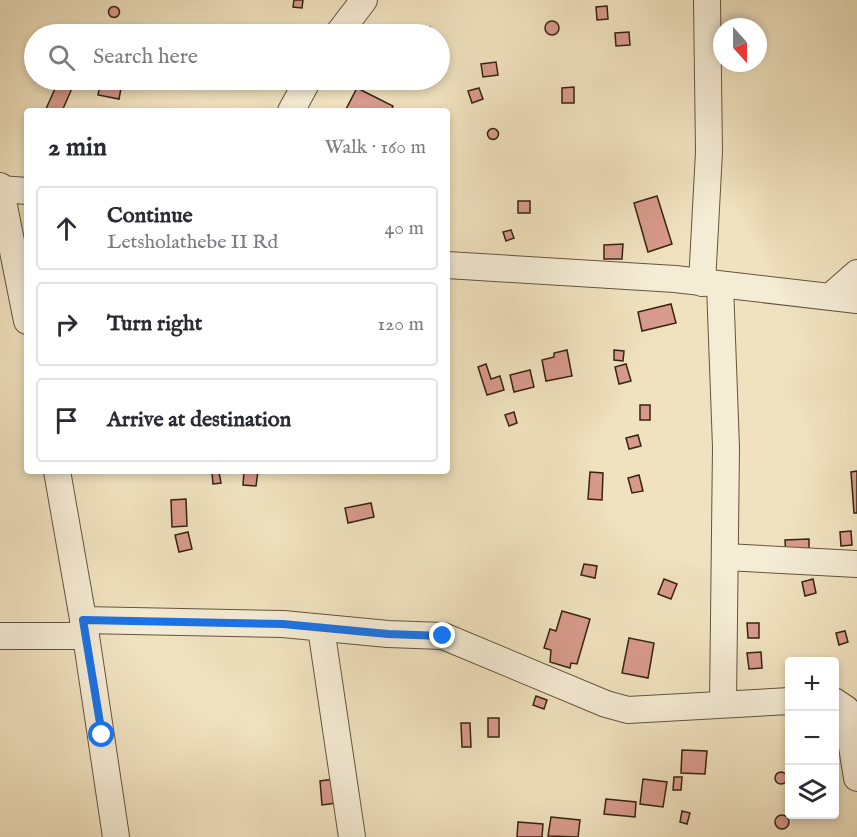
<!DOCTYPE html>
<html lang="en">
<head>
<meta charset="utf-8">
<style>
	body { margin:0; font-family:"IM FELL English",serif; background:#f2f2f3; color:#2b2b33 }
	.controls { position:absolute; right:18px; bottom:18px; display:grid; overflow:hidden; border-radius:6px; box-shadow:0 3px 9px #0003 }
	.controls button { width:54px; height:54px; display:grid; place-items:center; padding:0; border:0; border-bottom:2px solid #e1e1e2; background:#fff; color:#2b2b33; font:30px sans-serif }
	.compass { position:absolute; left:713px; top:18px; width:54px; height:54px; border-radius:50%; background:#fff; box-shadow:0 3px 9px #0003; rotate:159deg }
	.stop { position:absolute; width:18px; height:18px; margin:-14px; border:4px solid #1a73e8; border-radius:50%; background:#fff }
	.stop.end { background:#1a73e8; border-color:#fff; box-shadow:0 2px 6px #0008 }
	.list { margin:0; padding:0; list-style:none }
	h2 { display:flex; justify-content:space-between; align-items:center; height:78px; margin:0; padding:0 24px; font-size:26px }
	h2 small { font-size:20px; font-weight:400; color:#7c7c81 }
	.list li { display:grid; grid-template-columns:39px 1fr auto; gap:18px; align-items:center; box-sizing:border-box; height:84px; margin:0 12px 12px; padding:0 12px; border:2px solid #e1e1e2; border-radius:6px }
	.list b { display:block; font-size:22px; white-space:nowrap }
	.list p { margin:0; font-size:20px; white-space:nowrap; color:#7c7c81 }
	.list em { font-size:20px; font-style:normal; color:#7c7c81 }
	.icon { flex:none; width:33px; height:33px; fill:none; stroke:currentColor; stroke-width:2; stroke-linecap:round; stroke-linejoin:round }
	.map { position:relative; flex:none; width:857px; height:837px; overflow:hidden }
	.search { position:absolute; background:#fff; box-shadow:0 3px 9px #0003; left:24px; top:24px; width:426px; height:66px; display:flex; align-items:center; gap:15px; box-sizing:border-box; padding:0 21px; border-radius:33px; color:#7c7c81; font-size:22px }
	.panel { position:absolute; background:#fff; box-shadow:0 3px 9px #0003; left:24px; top:108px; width:426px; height:366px; border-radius:6px }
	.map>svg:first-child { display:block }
	.building { fill:#d89a8c; stroke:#362411; stroke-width:1.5 }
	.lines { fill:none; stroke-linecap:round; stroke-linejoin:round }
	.minor-casing { stroke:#64543c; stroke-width:28 }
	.minor { stroke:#f5ecd5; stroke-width:26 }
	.route { stroke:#1a73e8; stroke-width:8 }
</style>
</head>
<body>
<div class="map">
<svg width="857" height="837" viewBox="0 0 857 837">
	<rect width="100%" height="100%" fill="#f0e2bf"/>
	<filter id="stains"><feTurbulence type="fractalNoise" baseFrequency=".00333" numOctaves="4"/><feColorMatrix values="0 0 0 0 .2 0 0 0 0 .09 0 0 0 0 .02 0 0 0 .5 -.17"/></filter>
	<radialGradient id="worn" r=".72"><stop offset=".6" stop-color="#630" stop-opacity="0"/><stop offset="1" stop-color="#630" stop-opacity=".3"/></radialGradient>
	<!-- building -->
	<g class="building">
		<polygon points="294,0 303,0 302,8 293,7"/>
		<polygon points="607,6 608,19 597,20 596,7"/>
		<circle cx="114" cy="12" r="5.5"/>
		<circle cx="552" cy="28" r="7"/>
		<polygon points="430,27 432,34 418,34 418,30"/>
		<polygon points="629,32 630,45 616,46 615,33"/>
		<polygon points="496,62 498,75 483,77 481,64"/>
		<polygon points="59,80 73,86 62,111 45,111"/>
		<polygon points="101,80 122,83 119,99 98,95"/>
		<polygon points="574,87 574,103 562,103 562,88"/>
		<polygon points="357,88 393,106 391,111 345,111"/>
		<polygon points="479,88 483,99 472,103 468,91"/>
		<circle cx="493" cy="134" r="5.5"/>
		<polygon points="657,196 672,244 648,252 634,203"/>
		<rect x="518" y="201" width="12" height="12"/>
		<polygon points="511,230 514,238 506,241 503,232"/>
		<polygon points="623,244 622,259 604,259 604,245"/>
		<polygon points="671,304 676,323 642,331 638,312"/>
		<polygon points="567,350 572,376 546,381 542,360 554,357 554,353"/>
		<polygon points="614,350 624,351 623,361 614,360"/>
		<polygon points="486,364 491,379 500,376 504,390 487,395 478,367"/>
		<polygon points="626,364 631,381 619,384 615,367"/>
		<polygon points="530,370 534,387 514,392 510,375"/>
		<rect x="640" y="405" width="10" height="15"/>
		<polygon points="514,412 517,423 509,426 505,415"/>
		<polygon points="638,435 641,446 629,449 626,438"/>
		<polygon points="244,471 258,471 256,486 243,485"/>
		<polygon points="857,471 857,513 854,513 851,472"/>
		<polygon points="219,472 221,483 213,484 212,473"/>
		<polygon points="590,472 603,473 602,500 588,499"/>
		<polygon points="639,475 643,491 632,493 628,478"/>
		<polygon points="186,499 187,526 172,527 171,500"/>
		<polygon points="371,503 374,517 348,523 345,508"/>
		<polygon points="851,531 852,545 841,546 840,532"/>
		<polygon points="188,532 192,549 179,552 175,535"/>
		<polygon points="809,539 809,554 786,556 785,540"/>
		<polygon points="584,564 597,566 595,578 581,575"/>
		<polygon points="664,579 677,584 671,599 658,594"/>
		<polygon points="813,579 816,593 805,596 802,582"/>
		<polygon points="562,611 590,619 577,664 571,663 570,668 550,662 551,650 544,648 550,629 556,631"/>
		<polygon points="747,623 759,623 759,638 748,638"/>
		<polygon points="845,631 848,642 839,645 836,633"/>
		<polygon points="629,638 654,643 648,678 622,673"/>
		<polygon points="761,652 762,668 749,669 747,653"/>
		<polygon points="536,696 547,700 544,709 533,705"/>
		<rect x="488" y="718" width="11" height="19"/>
		<polygon points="461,723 470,723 471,747 462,747"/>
		<polygon points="682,750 707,751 705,774 681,773"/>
		<circle cx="781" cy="778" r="6"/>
		<polygon points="674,777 682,777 681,790 673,790"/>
		<polygon points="341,778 344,802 322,805 320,781"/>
		<polygon points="643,779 667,782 663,807 640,804"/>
		<polygon points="606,799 636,802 635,817 604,814"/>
		<polygon points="682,811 690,813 687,824 680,822"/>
		<circle cx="782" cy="822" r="7"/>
		<polygon points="551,817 580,820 578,837 548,836"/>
		<polygon points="518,822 543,824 542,837 517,837"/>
	</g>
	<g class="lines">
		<defs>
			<g id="minor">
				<polyline points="338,34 364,0"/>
				<polyline points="291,111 308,80"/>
				<polyline points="0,186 27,321"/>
				<polyline points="0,189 27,191"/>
				<polyline points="447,265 675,279 857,300"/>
				<polyline points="702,283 709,152 707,0"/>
				<polyline points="720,285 726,447 723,704"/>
				<polyline points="832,295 857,273"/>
				<polyline points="57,471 86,636 116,837"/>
				<polyline points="725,557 857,564"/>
				<polyline points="83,620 283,624 388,634 443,636 606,704 628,710 790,701"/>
				<polyline points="321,628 352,837"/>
				<polyline points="0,636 86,636"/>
				<polyline points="834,701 846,709 857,778"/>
			</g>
		</defs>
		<!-- minor casing -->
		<use href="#minor" class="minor-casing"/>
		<!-- minor -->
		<use href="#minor" class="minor"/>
	</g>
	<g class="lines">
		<!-- route -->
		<polyline class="route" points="102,735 83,620 283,624 388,634 443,636"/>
	</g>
	<rect width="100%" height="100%" filter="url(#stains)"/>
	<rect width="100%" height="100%" fill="url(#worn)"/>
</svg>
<div class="controls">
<button>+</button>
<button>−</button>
<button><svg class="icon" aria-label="layers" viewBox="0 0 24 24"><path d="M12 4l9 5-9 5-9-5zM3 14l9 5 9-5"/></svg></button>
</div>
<svg class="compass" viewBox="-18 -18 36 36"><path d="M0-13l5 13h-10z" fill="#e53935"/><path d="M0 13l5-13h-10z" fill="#7c7c81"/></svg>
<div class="stop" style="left:102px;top:735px"></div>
<div class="stop end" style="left:443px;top:636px"></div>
<div class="search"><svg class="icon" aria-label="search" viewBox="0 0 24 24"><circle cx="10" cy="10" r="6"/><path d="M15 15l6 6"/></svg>Search here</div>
<section class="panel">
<h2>2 min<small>Walk · 160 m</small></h2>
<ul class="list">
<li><svg class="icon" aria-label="ahead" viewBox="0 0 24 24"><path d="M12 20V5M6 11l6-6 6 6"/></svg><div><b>Continue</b><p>Letsholathebe II Rd</p></div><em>40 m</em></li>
<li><svg class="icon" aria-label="right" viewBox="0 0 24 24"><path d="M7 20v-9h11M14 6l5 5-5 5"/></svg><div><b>Turn right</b></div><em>120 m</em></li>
<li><svg class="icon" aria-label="arrive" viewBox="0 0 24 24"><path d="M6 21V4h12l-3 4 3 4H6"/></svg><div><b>Arrive at destination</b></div></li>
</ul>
</section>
</div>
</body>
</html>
